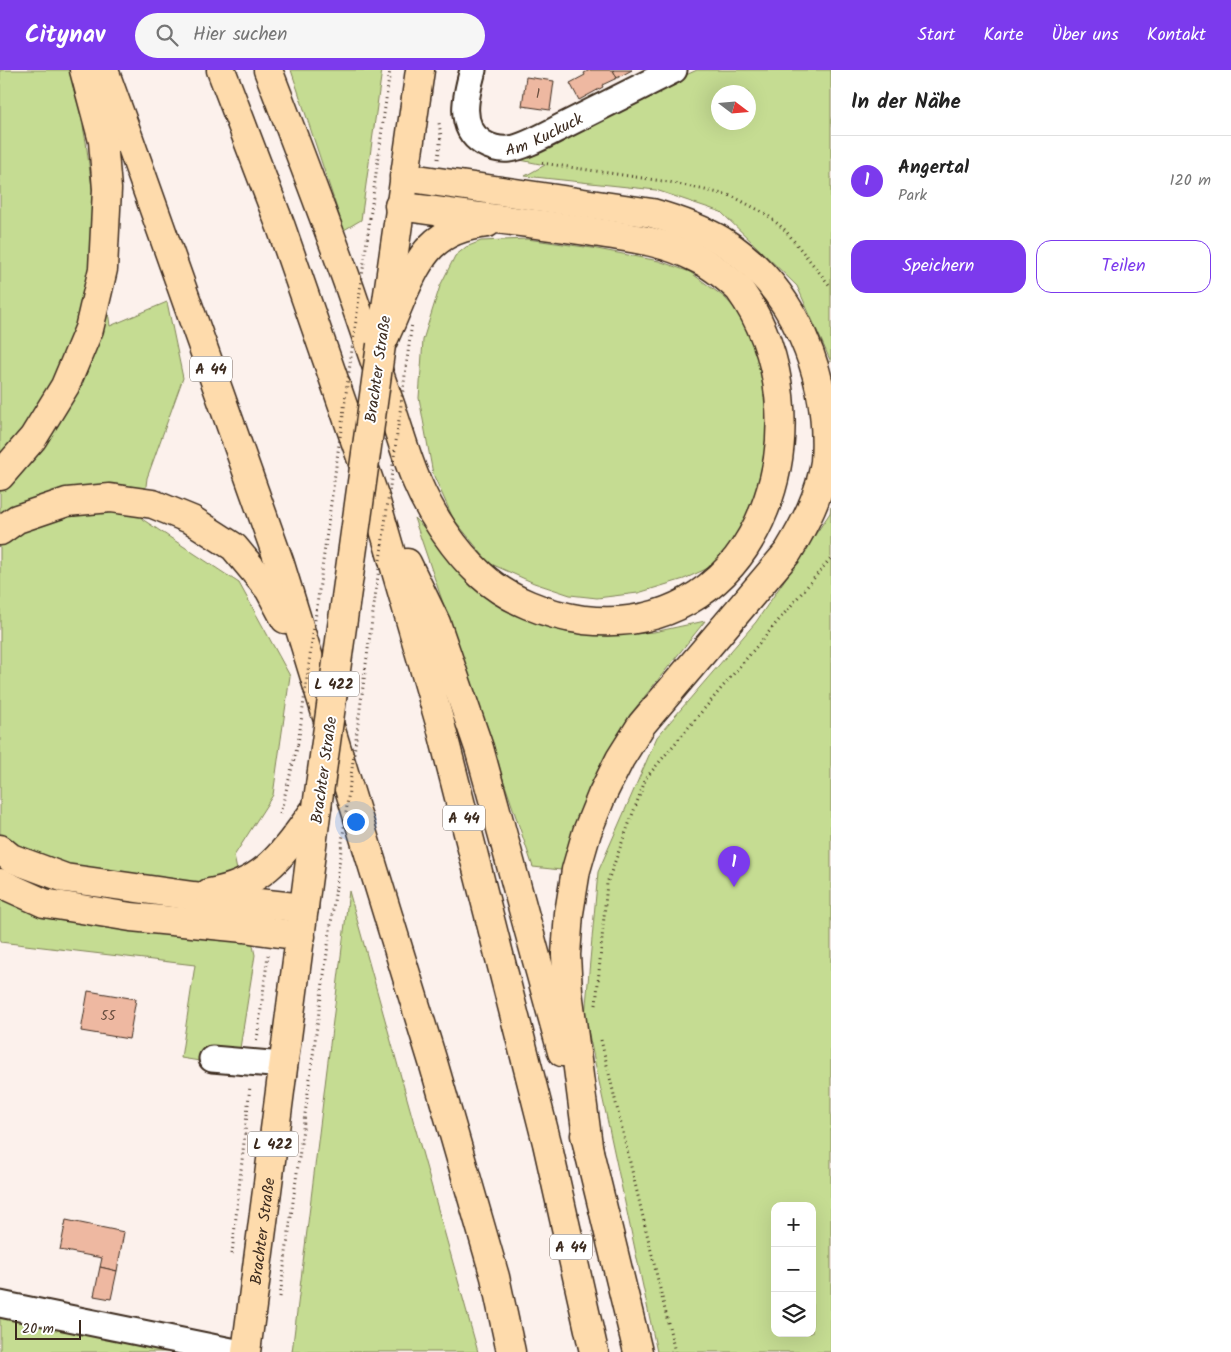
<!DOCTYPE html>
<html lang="de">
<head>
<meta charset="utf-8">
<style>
	body { margin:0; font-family:Kalam,sans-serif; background:#f6f6f6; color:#222 }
	.controls { position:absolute; right:15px; bottom:15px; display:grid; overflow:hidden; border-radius:10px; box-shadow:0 5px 20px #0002 }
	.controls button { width:45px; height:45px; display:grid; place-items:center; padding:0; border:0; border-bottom:1px solid #e0e0e0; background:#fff; color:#222; font:25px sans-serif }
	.compass { position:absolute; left:711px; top:15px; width:45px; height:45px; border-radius:50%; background:#fff; box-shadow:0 5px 20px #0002; rotate:106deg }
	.scale { position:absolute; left:15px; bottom:12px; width:66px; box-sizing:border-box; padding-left:5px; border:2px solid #3b2a1e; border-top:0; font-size:14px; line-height:18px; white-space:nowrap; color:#3b2a1e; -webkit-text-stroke:4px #fff; paint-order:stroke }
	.you { position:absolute; left:355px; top:751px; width:18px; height:18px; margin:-12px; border:4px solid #fff; border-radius:50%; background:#1a73e8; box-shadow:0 0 0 8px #1a73e833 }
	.badge { display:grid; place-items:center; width:32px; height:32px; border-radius:50%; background:#7c3aed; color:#fff; font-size:16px; font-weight:700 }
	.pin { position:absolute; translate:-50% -41px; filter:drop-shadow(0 1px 2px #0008) }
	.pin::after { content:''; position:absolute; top:26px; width:18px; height:15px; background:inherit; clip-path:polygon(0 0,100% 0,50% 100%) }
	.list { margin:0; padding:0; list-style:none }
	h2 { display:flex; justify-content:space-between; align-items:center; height:65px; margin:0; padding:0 20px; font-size:21px }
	h2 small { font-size:16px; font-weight:400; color:#767676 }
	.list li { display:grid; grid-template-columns:32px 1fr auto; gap:15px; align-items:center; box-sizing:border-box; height:90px; padding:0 20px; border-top:1px solid #e0e0e0 }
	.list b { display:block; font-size:19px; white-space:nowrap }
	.list p { margin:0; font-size:16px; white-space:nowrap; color:#767676 }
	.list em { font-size:16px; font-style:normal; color:#767676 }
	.actions { display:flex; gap:10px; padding:15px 20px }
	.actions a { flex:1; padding:11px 0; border:1px solid #7c3aed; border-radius:15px; text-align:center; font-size:18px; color:#7c3aed }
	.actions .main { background:#7c3aed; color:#fff }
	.icon { flex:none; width:28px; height:28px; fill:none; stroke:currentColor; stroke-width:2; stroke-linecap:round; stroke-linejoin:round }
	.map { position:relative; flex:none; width:831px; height:1282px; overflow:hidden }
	header { display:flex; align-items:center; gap:30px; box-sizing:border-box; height:70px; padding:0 25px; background:#7c3aed; color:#fff }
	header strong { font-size:24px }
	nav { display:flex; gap:28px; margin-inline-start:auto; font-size:18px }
	.search { width:350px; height:45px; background:#f6f6f6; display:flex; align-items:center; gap:12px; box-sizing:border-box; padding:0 18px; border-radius:28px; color:#767676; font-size:19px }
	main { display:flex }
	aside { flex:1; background:#fff }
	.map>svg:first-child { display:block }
	.green { fill:#c5dc92; stroke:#808358; fill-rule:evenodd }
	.building { fill:#eeb8a1; stroke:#3b2a1e }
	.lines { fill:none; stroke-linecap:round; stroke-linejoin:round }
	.minor-casing { stroke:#3b2a1e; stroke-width:29 }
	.major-casing { stroke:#3b2a1e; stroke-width:31 }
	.highway-casing { stroke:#3b2a1e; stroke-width:31 }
	.path { stroke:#3b2a1e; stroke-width:3; stroke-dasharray:1 4; stroke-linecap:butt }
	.minor { stroke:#fff; stroke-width:25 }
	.major { stroke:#fedbac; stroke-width:28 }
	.highway { stroke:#fedbac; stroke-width:28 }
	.major-bridge-casing { stroke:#3b2a1e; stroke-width:31; stroke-linecap:butt }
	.path-bridge { stroke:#3b2a1e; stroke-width:3; stroke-dasharray:1 4; stroke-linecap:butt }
	.major-bridge { stroke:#fedbac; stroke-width:28 }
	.labels { text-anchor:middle; stroke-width:4; stroke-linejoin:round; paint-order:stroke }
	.number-label { font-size:14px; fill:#684e3f }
	.shield { fill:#fff; stroke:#766a62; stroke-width:1 }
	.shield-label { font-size:15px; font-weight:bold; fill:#3b2a1e }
	.street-label { font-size:16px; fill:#3b2a1e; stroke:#fff }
</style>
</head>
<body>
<header>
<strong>Citynav</strong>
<div class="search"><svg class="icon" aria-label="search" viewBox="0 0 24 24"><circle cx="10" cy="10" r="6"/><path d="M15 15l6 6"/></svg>Hier suchen</div>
<nav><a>Start</a><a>Karte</a><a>Über uns</a><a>Kontakt</a></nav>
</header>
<main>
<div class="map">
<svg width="831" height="1282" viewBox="0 0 831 1282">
	<rect width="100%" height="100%" fill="#fcf1ec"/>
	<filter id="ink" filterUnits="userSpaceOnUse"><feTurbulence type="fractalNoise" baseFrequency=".02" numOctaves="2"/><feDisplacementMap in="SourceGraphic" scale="10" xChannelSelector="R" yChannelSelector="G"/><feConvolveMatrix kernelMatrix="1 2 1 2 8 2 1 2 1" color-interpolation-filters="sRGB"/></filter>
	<g filter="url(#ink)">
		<!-- green -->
		<g class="green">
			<polygon points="0,0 72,0 86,72 110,256 167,232 183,308 147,408 142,449 239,513 290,606 273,725 234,786 255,885 237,997 181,988 195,895 0,872"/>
			<polygon points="291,0 382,0 361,150 344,160"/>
			<path d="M 697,0 L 831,0 L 831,292 L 797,216 L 721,142 L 656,120 L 525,106 L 545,95 L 505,87 ZM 718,22 L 748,22 L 748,52 L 718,52 Z"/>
			<polygon points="527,169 592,178 659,191 690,202 724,227 752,256 782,336 759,443 715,495 684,509 638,523 597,528 570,525 534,513 489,493 453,448 433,404 419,328 423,270 440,216 455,186 466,177 481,171"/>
			<path d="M 831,437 L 831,1282 L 657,1282 L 585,946 L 598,802 L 657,667 L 756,552 L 830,443 ZM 775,1136 L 812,1136 L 812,1263 L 775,1263 Z"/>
			<polygon points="414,448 516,544 566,561 607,566 654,562 705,551 629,646 588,721 561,800 533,797"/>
			<polygon points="349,821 478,1282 292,1282"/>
			<polygon points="0,1241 182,1282 0,1282"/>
		</g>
		<!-- building -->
		<g class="building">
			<polygon points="590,0 613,0 617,8 602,15 603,17 579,30 570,13 585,5 584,3"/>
			<polygon points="613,0 632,0 617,8"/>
			<polygon points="526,7 554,11 550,40 522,36"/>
			<polygon points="88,921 136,929 129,969 81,961"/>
			<polygon points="66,1150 124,1162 117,1201 100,1197 102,1188 60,1180"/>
			<polygon points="100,1197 117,1201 111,1229 94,1226"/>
		</g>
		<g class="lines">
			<defs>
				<g id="minor">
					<path id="s1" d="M 473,0 C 466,25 457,57 483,73 C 490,77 500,80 509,79 C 523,78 551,62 565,55 C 601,37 638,18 674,0"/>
					<polyline points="212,989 283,995"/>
					<polyline points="0,1234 236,1282"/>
				</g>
				<g id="major">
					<polyline points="382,266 420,0"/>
					<path id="s2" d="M 246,1282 L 317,737"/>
				</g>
				<g id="highway">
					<polyline points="104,0 128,66 280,494 433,992 495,1207 511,1282"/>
					<polyline points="221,0 281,157 374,425 440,653 547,1073 594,1282"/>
					<path d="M 268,0 C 296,73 324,146 350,219 C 363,257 376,296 390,334 C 399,360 406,387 417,412 C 431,445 455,481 481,505 C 508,530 547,545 584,550 C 766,570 831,346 739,219 C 726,207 712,195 696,188 C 662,170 624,167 587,161 C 524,152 462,145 399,136"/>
					<path d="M 404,107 L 652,143 C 676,150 700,158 722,171 C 794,216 831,307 825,392 C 820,425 805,454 788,482 L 642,654 L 620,689 L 602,725 L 587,762 L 576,800 L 569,843 L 566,885 L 568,921 L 589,1083"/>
					<path d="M 381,275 C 388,260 395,244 401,229 C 421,183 434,159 487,153"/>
					<polyline points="0,406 33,368 65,316 89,259 103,199 107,119 103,71 84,0"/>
					<polyline points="0,461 17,449 67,432 110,428 153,434 192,450 234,477 269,519 285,549"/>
					<polyline points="407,493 436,553 479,678 562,982"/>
					<polyline points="0,779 11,788 65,808 193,826 304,838"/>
					<polyline points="0,813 44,833 131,847 244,858 301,866"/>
					<path d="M 209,823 C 267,814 285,780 317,737"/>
					<polyline points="585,1065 638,1282"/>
				</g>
			</defs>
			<!-- minor casing -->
			<use href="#minor" class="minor-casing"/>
			<!-- major casing -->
			<use href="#major" class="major-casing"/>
			<!-- highway casing -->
			<use href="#highway" class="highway-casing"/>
			<!-- path -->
			<g class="path">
				<polyline points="438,89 441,66 439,53"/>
				<polyline points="542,93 669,112 732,126 766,144 785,160 831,217"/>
				<polyline points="370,148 390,0"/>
				<polyline points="280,744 298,674"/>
				<polyline points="596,935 607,813 646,708 831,488"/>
				<polyline points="257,970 268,885"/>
				<polyline points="601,970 675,1282"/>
				<polyline points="232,1184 250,1016"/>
				<polyline points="280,1227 336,817"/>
			</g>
			<!-- minor -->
			<use href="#minor" class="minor"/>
			<!-- major -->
			<use href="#major" class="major"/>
			<!-- highway -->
			<use href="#highway" class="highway"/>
			<defs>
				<polyline id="major-bridge" points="317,737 381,275"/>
			</defs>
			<!-- major-bridge casing -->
			<use href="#major-bridge" class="major-bridge-casing"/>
			<!-- path-bridge -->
			<g class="path-bridge">
				<polyline points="298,674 370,148"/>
				<polyline points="336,817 412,253"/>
			</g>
			<!-- major-bridge -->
			<use href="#major-bridge" class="major-bridge"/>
		</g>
	</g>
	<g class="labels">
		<!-- number labels -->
		<g class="number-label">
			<text x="538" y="28">1</text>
			<text x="108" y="950">55</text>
		</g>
		<!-- shield labels -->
		<g class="shield">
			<rect x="190" y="286.5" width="42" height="25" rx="4"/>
			<rect x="309" y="601.5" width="50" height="25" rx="4"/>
			<rect x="443" y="735.5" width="42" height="25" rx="4"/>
			<rect x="248" y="1061.5" width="50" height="25" rx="4"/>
			<rect x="550" y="1164.5" width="42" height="25" rx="4"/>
		</g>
		<g class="shield-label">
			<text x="211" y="304">A 44</text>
			<text x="334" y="619">L 422</text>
			<text x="464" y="753">A 44</text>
			<text x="273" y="1079">L 422</text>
			<text x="571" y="1182">A 44</text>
		</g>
		<!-- street labels -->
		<g class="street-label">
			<text dy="6" stroke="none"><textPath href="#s1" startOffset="145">Am Kuckuck</textPath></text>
			<text transform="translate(377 299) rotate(-82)" y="6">Brachter Straße</text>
			<text transform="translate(323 700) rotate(-82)" y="6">Brachter Straße</text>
			<text dy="6" stroke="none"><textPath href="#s2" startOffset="122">Brachter Straße</textPath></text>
		</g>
	</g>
</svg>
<div class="controls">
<button>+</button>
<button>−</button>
<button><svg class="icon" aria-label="layers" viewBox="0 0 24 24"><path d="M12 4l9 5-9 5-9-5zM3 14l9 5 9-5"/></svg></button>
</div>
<svg class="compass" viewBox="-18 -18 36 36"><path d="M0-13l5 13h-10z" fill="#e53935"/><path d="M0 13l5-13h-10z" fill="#767676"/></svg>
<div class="scale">20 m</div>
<div class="you"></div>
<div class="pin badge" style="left:734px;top:817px">1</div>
</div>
<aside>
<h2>In der Nähe<small></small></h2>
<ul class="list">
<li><span class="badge">1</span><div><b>Angertal</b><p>Park</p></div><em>120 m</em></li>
</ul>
<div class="actions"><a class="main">Speichern</a><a>Teilen</a></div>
</aside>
</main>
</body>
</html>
